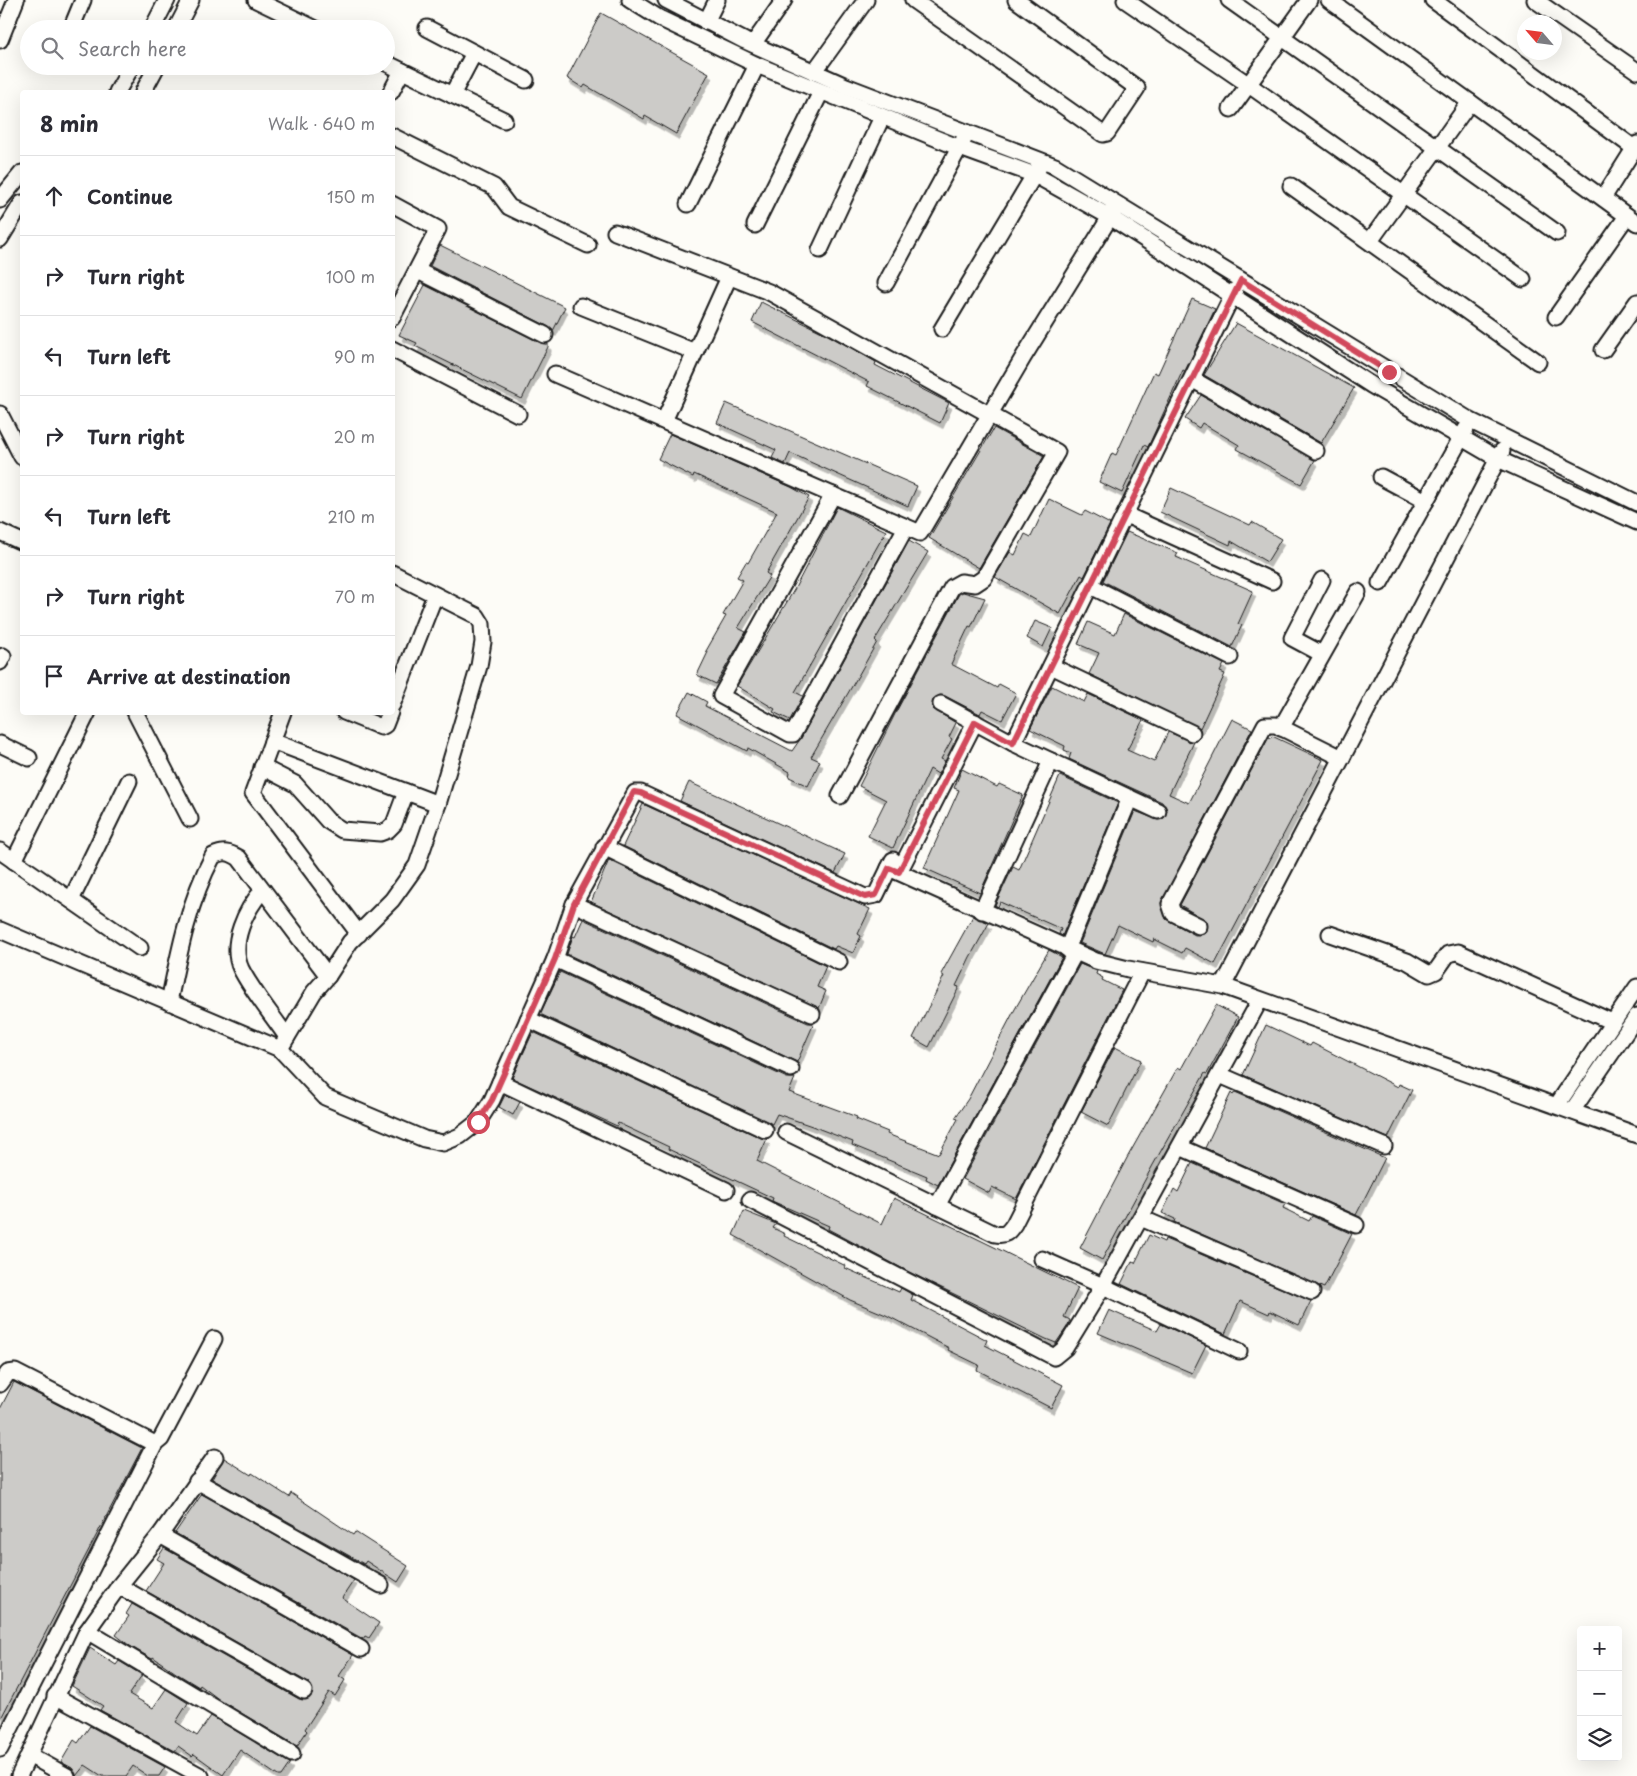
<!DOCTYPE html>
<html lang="en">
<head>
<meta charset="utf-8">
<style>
	body { margin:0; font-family:"Playpen Sans",sans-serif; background:#f7f7f7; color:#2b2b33 }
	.controls { position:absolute; right:15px; bottom:15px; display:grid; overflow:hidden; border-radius:5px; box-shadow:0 5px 20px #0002 }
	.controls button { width:45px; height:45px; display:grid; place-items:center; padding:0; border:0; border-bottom:1px solid #e1e1e2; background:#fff; color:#2b2b33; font:25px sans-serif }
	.compass { position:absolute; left:1517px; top:15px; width:45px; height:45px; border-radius:50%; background:#fff; box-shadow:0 5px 20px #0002; rotate:298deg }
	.stop { position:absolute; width:15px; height:15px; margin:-11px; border:4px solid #d1495b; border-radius:50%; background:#fff }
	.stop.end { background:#d1495b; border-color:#fff; box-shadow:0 1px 5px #0008 }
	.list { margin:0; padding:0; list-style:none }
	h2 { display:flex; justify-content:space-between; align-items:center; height:65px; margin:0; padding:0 20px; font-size:21px }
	h2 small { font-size:16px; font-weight:400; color:#7c7c81 }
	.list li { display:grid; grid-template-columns:32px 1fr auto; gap:15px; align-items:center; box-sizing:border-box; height:80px; padding:0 20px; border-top:1px solid #e1e1e2 }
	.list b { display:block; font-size:19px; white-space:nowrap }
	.list em { font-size:16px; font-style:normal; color:#7c7c81 }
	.icon { flex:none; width:28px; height:28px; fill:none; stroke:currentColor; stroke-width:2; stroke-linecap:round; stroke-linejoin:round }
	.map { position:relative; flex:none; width:1637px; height:1776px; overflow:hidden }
	.search { position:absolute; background:#fff; box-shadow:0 5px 20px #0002; left:20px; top:20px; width:375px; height:55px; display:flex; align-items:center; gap:12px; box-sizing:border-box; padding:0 18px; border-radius:28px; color:#7c7c81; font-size:19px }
	.panel { position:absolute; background:#fff; box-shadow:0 5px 20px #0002; left:20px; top:90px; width:375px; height:625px; border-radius:5px }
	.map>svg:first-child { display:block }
	.building { fill:#cccbc8; stroke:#1c1c1c; filter:url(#shadow) }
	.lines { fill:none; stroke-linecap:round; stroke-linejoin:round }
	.minor-casing { stroke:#1c1c1c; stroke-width:19 }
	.minor { stroke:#fdfcf7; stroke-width:15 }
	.route { stroke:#d1495b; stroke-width:6 }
</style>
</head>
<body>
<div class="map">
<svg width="1637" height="1776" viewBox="0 0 1637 1776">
	<defs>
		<filter id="shadow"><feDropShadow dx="3" dy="5.5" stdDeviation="0" flood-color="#0004"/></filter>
	</defs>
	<rect width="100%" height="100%" fill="#fdfcf7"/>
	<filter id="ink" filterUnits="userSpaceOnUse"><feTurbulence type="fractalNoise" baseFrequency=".02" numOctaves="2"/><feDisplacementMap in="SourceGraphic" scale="10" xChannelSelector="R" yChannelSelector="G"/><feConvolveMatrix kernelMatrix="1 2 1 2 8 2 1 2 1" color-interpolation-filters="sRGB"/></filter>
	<g filter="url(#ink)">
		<!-- building -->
		<g class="building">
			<polygon points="601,13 709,73 676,134 645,116 644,119 585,85 583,88 567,78"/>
			<polygon points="440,245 565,307 553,331 549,327 430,266"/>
			<polygon points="425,285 541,343 548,344 548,347 522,399 415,346 417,343 399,335"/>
			<polygon points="1192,299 1215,309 1185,371 1183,370 1148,447 1144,445 1122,493 1099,482 1112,453 1116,455 1154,372 1158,374"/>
			<polygon points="761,302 828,335 876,362 875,365 949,403 940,423 867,386 869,382 752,322"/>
			<polygon points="1236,323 1354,388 1321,443 1204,375"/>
			<polygon points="1201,395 1315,460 1301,484 1237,449 1239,445 1202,423 1199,428 1185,419"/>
			<polygon points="726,403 917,486 908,506 790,453 785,464 772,458 776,450 717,423"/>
			<polygon points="994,428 1044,456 979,568 929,538"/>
			<polygon points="670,434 791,487 809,497 766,573 770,576 738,628 746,632 716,684 697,675 708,652 706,651 726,616 723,615 743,580 737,577 746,562 748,563 777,512 694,474 693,477 658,459"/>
			<polygon points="1171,488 1250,525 1252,522 1281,539 1267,562 1231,541 1230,545 1160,512"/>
			<polygon points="1049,499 1082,515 1085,511 1110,524 1084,577 1081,575 1060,614 995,577 1010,552 1015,555 1025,534 1031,537"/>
			<polygon points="837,507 886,531 795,692 803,696 790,720 773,712 775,709 737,686 794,590"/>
			<polygon points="1127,532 1178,553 1176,557 1253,591 1238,624 1242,625 1232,647 1103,581"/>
			<polygon points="909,541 928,552 875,640 877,642 858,676 811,757 820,761 808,786 789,777 790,772 748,748 747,751 677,714 689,692 707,702 705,706 792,751 801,738"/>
			<polygon points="963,592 985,598 971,627 969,626 951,664 997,688 999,684 1016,693 1002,720 982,710 980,714 945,696 940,695 933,699 933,709 956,723 949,737 952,739 941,759 945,761 938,774 930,769 893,848 868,836 886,800 859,786 896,712 959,594"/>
			<polygon points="1124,614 1224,664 1220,672 1225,674 1200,728 1089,674 1099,653 1078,644 1088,622 1115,634"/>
			<polygon points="1035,621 1052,628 1043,647 1027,638"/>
			<polygon points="1052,686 1084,702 1088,694 1143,720 1127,750 1154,762 1168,732 1194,742 1169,794 1189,803 1232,719 1252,729 1161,903 1166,919 1195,935 1204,934 1207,931 1207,921 1180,905 1269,737 1271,738 1272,736 1323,760 1215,964 1185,948 1182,953 1154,939 1153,942 1118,925 1105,954 1080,943 1135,811 1158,820 1164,818 1167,810 1162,802 1069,759 1071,753 1064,750 1065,746 1030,729"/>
			<polygon points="962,769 997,787 999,784 1023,795 980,893 924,868 959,790 954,788"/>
			<polygon points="1060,776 1118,803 1062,936 1059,934 1061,929 1000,902 998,907 995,905 1013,867 1019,870"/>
			<polygon points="689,782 845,854 835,873 680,801"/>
			<polygon points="643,804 870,909 858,934 861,936 853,953 836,946 834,949 623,846"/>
			<polygon points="609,860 826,966 817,987 826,991 819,1008 591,902"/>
			<polygon points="973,916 989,923 970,957 956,986 959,987 929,1047 913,1038 944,976 941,974"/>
			<polygon points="583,919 808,1023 814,1023 797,1062 567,954 573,936 575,937"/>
			<polygon points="1049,950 1062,957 938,1185 926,1179 927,1176 852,1145 853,1142 812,1126 777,1114 772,1124 540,1014 560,972 787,1078 795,1078 789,1092 857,1117 856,1119 888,1132 887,1134 939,1154 958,1119 955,1118 968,1099 1015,1009"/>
			<polygon points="1080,964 1097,971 1096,974 1103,978 1102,980 1122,990 1016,1199 992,1187 989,1193 963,1179"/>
			<polygon points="1216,1005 1238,1017 1207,1074 1205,1073 1153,1165 1102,1260 1080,1248 1127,1158 1178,1067 1181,1069"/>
			<polygon points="1266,1025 1310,1046 1312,1043 1398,1087 1399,1084 1412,1090 1388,1138 1243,1075"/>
			<polygon points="533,1032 761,1138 767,1139 757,1161 882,1224 894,1198 1078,1288 1064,1317 1070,1320 1067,1327 1056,1343 1046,1339 909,1272 828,1229 829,1226 772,1201 773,1198 668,1149 669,1147 618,1123 617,1126 512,1078"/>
			<polygon points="1115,1047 1141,1060 1108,1126 1081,1112"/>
			<polygon points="1235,1092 1385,1158 1356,1215 1205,1148 1231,1093 1233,1095"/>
			<polygon points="505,1095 520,1102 513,1115 499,1107"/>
			<polygon points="1192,1163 1285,1204 1283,1208 1309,1221 1312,1216 1352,1234 1324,1288 1174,1222 1175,1219 1162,1213 1174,1189 1178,1192"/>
			<polygon points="744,1211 776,1224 773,1228 785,1234 784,1236 846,1266 845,1268 899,1292 901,1288 913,1295 911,1300 987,1340 985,1345 1063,1385 1051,1408 977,1370 979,1365 948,1350 949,1348 886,1315 850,1300 733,1235"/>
			<polygon points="1149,1235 1164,1242 1165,1239 1311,1301 1299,1325 1270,1311 1269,1314 1240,1301 1225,1334 1121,1284 1132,1262 1135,1263"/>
			<polygon points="1109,1310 1157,1331 1161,1324 1206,1345 1192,1373 1098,1333"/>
			<polygon points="14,1382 142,1448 0,1720 0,1409"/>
			<polygon points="224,1458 251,1475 252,1473 289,1497 291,1493 353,1535 355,1532 408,1566 398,1582 366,1561 364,1564 212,1479"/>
			<polygon points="202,1494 354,1580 342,1598 379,1623 369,1638 365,1636 363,1639 175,1533"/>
			<polygon points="164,1548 353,1655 339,1676 345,1680 335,1696 329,1692 305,1729 307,1731 297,1746 221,1701 200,1685 199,1687 176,1673 153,1657 152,1659 130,1646 116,1635 129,1616 126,1614 132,1604 299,1699 308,1699 312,1695 312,1687 309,1683 146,1591 164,1563 157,1559"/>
			<polygon points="90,1648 116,1665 119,1661 142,1675 129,1694 153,1708 166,1689 188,1703 176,1722 197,1736 211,1716 290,1763 281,1776 278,1776 240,1750 223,1775 194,1754 192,1756 178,1746 175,1751 100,1710 103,1706 72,1686"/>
			<polygon points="90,1726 165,1767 159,1776 148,1776 133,1766 126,1776 102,1776 85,1765 76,1776 72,1768 61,1762 74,1740 78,1743"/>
		</g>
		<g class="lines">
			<defs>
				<g id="minor">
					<polyline points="256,0 316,29"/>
					<polyline points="630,0 659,18 757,65 960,148 1035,175 1110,217 1371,385 1498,459 1637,522"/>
					<polyline points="666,0 745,41 846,86 1055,166 1471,421 1637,503"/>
					<polyline points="913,0 1103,134 1107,133 1137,88 1016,0"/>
					<polyline points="1125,0 1249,85 1523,279"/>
					<polyline points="1229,0 1557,233"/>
					<polyline points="1329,0 1637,223"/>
					<polyline points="1433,0 1634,148"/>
					<polyline points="1535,0 1637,71"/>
					<polyline points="706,22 717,0"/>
					<polyline points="427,28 526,80"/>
					<polyline points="71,29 83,0"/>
					<polyline points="152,29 167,0"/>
					<polyline points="176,29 191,0"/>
					<polyline points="0,40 16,0"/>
					<polyline points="753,44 784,0"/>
					<polyline points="386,63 504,120"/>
					<polyline points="814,72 866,0"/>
					<polyline points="117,92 132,66"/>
					<polyline points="143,92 157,66"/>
					<polyline points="391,92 402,71"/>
					<polyline points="452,95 474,53"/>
					<polyline points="1231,109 1309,0"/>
					<polyline points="392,136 494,187 509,207 588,245"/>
					<polyline points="1291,186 1538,362"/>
					<polyline points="1603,198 1637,144"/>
					<polyline points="0,200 22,173"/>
					<polyline points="392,204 438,229 392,318"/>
					<polyline points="688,204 757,65"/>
					<polyline points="755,225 821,92"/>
					<polyline points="615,232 769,292 1057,452 984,578 975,584 961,582 952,587 840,796"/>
					<polyline points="0,239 22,203"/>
					<polyline points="1370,241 1470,102"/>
					<polyline points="820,250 882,117"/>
					<polyline points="418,271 545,335"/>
					<polyline points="886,283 964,139"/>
					<polyline points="581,306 695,352"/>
					<polyline points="1556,317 1627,216"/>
					<polyline points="942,329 1039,167"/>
					<polyline points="392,349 518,414"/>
					<polyline points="1603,350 1637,302"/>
					<polyline points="555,374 920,533 1024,356 1115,209"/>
					<polyline points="1192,379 1316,451"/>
					<polyline points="0,414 22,457"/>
					<polyline points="664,421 729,277"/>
					<polyline points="1381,477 1426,501"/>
					<polyline points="833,495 721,696 790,734 793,734 906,527"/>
					<polyline points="1126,515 1272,581"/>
					<polyline points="0,532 22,542"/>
					<polyline points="1322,580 1292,638 1322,654"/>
					<polyline points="1380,583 1466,429"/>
					<polyline points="1091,586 1230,657"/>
					<polyline points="0,662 3,656"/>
					<polyline points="1051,666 1192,733"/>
					<polyline points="941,704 1013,743 1235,290"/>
					<polyline points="392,705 435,595"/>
					<polyline points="135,712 190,819"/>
					<polyline points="283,712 253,793 359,934"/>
					<polyline points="344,712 381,727 385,725 390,712"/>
					<polyline points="1281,728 1358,592"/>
					<polyline points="272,741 438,804"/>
					<polyline points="1013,743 1130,798 1067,949"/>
					<polyline points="0,744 29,758"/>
					<polyline points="262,767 295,784 328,821 342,830 380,833 388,830 394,824 406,792"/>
					<polyline points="1130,798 1158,811"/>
					<polyline points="604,847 839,962"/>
					<polyline points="0,851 140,948"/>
					<polyline points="14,861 88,712"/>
					<polyline points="889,868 1096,961 1128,969 1223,986 1637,1135"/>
					<polyline points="899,872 975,722"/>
					<path d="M 263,890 C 246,909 229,943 241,969 C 252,991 273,1016 287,1037"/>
					<polyline points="71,900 129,781"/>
					<polyline points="574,904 812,1014"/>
					<polyline points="982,911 1051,761"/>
					<polyline points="1199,926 1173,913 1170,904 1265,725 1276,725 1342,758"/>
					<polyline points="0,930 280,1049 325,1097 424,1139 443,1143 460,1136 478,1122 492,1100 555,959 574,904 635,793 641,793 865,897 876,895 893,860"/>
					<polyline points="1330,934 1407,961 1429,974 1436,971 1448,954 1458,952 1612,1022"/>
					<polyline points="555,959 791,1069"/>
					<polyline points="1223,986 1502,451"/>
					<path d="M 169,1002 C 179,952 189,901 213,856 C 224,851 229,852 239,858 L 328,976"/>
					<polyline points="528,1019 765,1130"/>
					<polyline points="280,1049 314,992 328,976 350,942 392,900 417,865 438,804 479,666 483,642 482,624 477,616 392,573"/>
					<polyline points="1220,1075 1384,1146"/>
					<polyline points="500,1082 726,1190"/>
					<polyline points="1557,1105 1637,987"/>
					<polyline points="1572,1111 1637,1016"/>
					<path d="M 786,1132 L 995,1234 C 1005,1236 1008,1233 1014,1224 L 1142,972"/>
					<polyline points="1180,1147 1356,1225"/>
					<polyline points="750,1200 1054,1357 1065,1348 1103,1286 1260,1000"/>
					<polyline points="937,1206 1075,953"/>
					<polyline points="1141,1218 1312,1292"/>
					<polyline points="1042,1259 1103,1286 1239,1351"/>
					<polyline points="0,1384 8,1373 15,1372 155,1444 161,1439 214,1339"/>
					<polyline points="197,1481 381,1585"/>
					<polyline points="160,1535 361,1649"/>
					<polyline points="119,1586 304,1691"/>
					<polyline points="87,1631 292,1754"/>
					<polyline points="55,1696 201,1776"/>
					<polyline points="0,1749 155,1444"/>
					<polyline points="29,1755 67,1776"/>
					<polyline points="19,1776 87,1631 119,1586 160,1535 215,1457"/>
				</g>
			</defs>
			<!-- minor casing -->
			<use href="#minor" class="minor-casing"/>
			<!-- minor -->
			<use href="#minor" class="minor"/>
		</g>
	</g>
	<g class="lines" filter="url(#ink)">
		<!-- route -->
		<polyline class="route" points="478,1122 492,1100 555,959 574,904 634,792 641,793 865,897 876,895 889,868 899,872 975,722 1013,743 1241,280 1389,372"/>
	</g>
</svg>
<div class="controls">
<button>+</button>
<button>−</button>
<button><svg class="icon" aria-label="layers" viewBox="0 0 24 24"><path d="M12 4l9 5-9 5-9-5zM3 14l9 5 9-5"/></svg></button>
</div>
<svg class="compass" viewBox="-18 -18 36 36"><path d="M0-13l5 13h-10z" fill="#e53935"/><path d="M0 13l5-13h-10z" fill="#7c7c81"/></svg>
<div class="stop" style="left:478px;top:1122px"></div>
<div class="stop end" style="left:1389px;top:372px"></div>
<div class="search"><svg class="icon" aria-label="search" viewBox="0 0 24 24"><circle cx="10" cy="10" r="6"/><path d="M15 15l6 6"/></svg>Search here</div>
<section class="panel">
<h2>8 min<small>Walk · 640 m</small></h2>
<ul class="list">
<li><svg class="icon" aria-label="ahead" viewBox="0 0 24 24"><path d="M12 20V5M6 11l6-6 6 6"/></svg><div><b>Continue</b></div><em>150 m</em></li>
<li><svg class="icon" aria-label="right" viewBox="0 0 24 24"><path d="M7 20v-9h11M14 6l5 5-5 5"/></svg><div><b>Turn right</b></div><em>100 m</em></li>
<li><svg class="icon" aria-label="left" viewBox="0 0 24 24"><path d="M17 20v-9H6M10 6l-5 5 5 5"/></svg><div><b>Turn left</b></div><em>90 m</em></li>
<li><svg class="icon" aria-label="right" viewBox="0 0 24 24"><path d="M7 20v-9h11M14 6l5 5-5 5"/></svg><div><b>Turn right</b></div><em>20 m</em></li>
<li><svg class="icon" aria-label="left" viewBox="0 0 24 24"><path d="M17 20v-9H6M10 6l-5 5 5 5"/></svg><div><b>Turn left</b></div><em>210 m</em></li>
<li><svg class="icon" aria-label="right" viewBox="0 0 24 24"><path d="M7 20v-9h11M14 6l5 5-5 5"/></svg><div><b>Turn right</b></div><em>70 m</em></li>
<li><svg class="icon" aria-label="arrive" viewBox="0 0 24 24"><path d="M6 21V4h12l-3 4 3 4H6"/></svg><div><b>Arrive at destination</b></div></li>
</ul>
</section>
</div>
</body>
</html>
